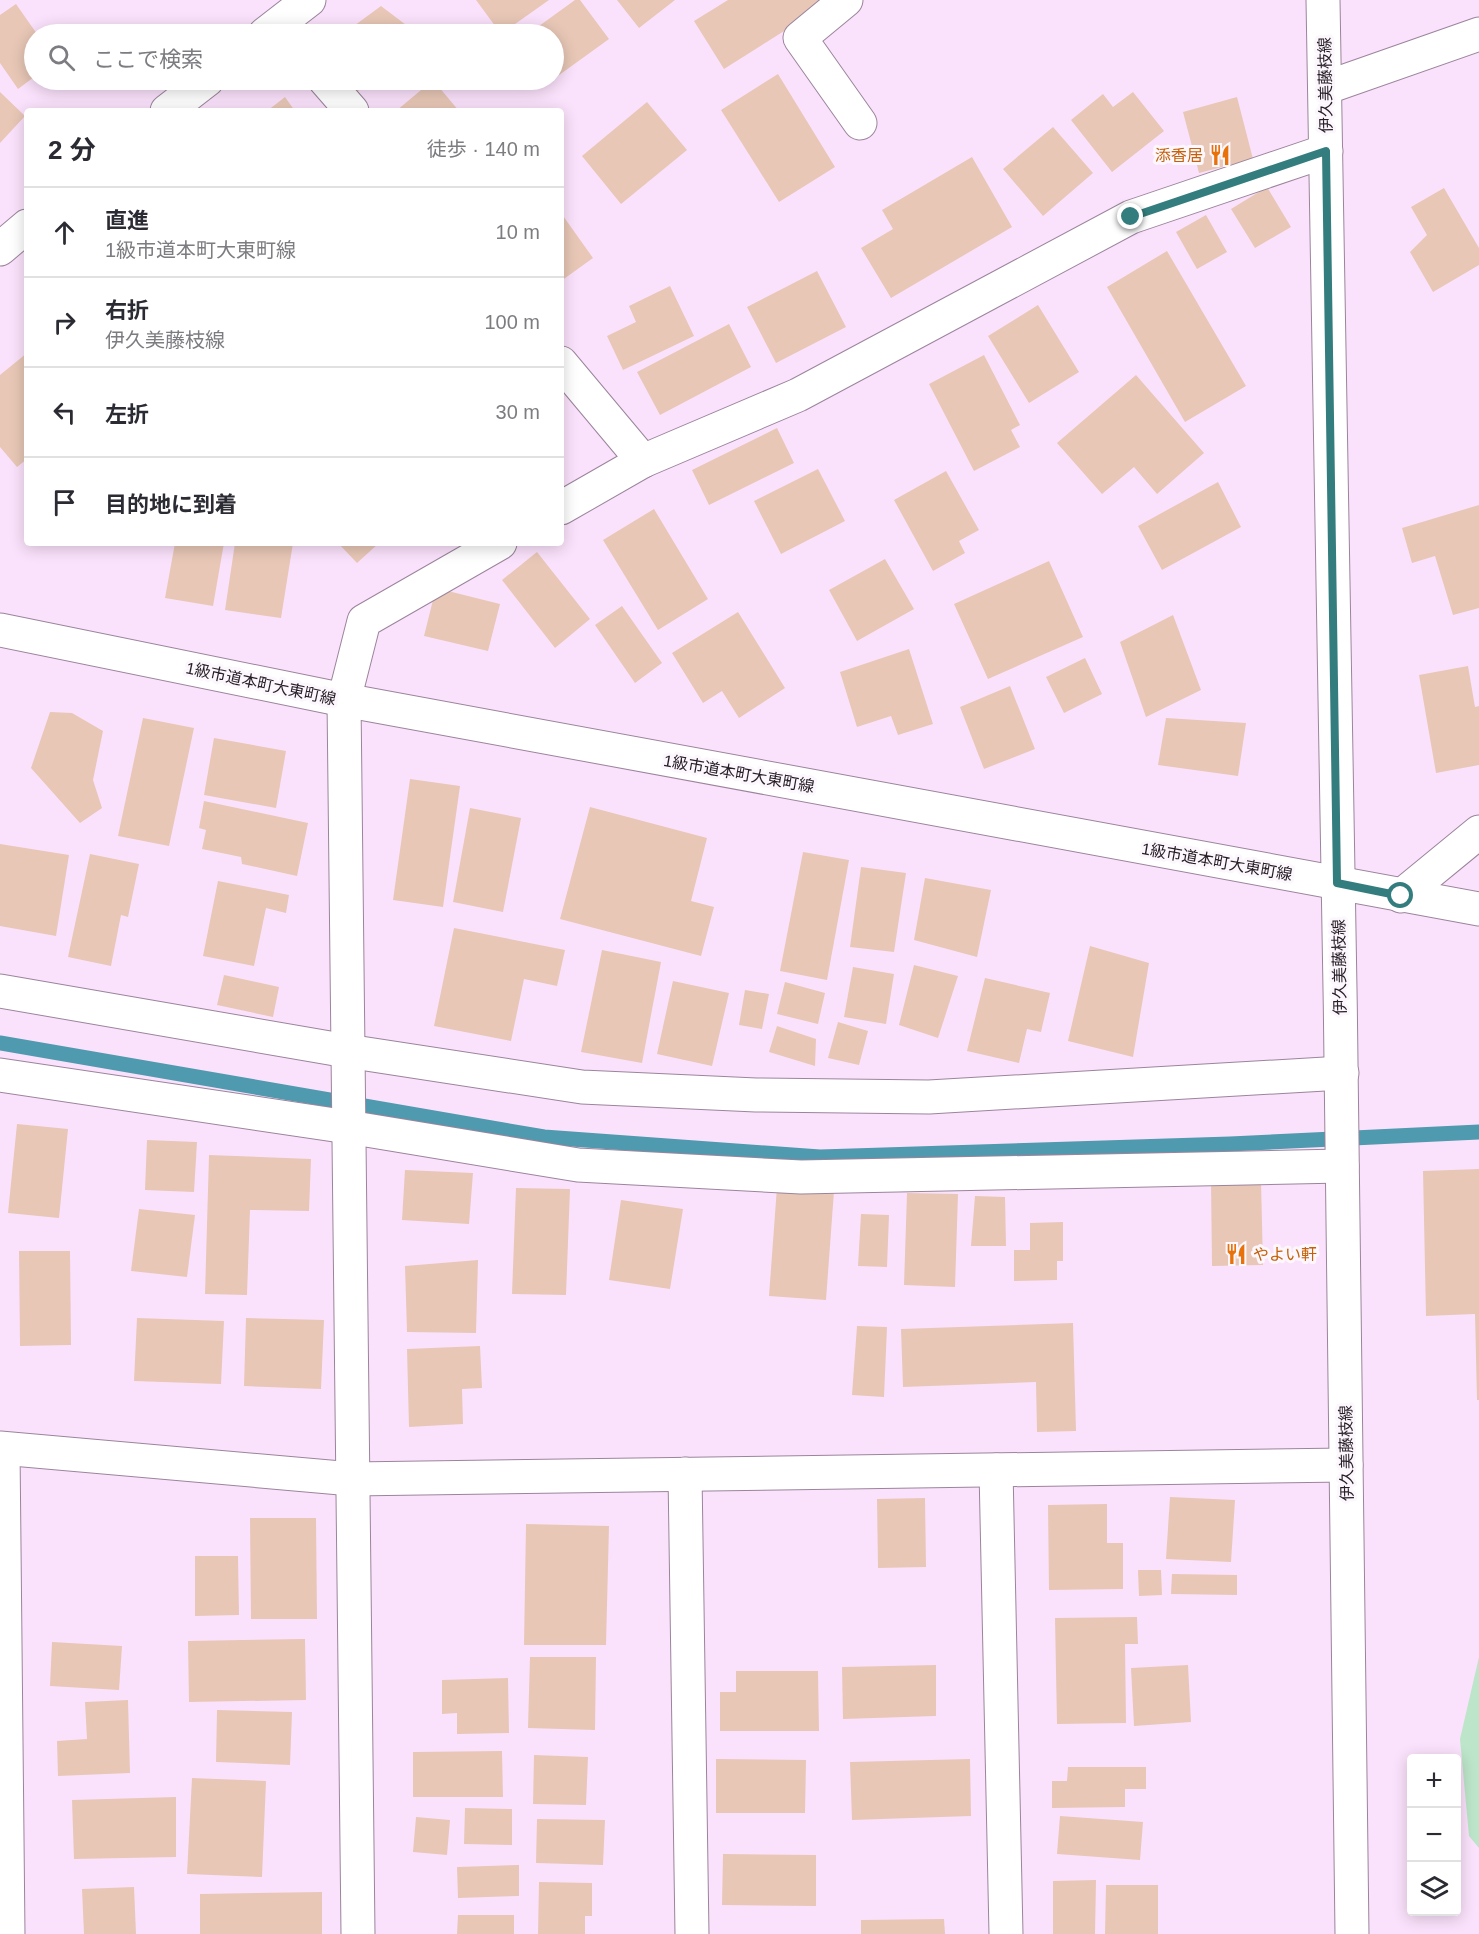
<!DOCTYPE html>
<html lang="ja">
<head>
<meta charset="utf-8">
<style>
	body { margin:0; font-family:Arial,"Noto Sans JP",sans-serif; background:#f2f2f3; color:#2b2b33 }
	.controls { position:absolute; right:18px; bottom:18px; display:grid; overflow:hidden; border-radius:6px; box-shadow:0 3px 15px #0003 }
	.controls button { width:54px; height:54px; display:grid; place-items:center; padding:0; border:0; border-bottom:2px solid #e1e1e2; background:#fff; color:#2b2b33; font:30px sans-serif }
	.stop { position:absolute; width:18px; height:18px; margin:-14px; border:4px solid #347d7e; border-radius:50%; background:#fff }
	.stop.end { background:#347d7e; border-color:#fff; box-shadow:0 2px 6px #0008 }
	.list { margin:0; padding:0; list-style:none }
	h2 { display:flex; justify-content:space-between; align-items:center; height:78px; margin:0; padding:0 24px; font-size:26px }
	h2 small { font-size:20px; font-weight:400; color:#7c7c81 }
	.list li { display:grid; grid-template-columns:39px 1fr auto; gap:18px; align-items:center; box-sizing:border-box; height:90px; padding:0 24px; border-top:2px solid #e1e1e2 }
	.list b { display:block; font-size:22px; white-space:nowrap }
	.list p { margin:0; font-size:20px; white-space:nowrap; color:#7c7c81 }
	.list em { font-size:20px; font-style:normal; color:#7c7c81 }
	.icon { flex:none; width:33px; height:33px; fill:none; stroke:currentColor; stroke-width:2; stroke-linecap:round; stroke-linejoin:round }
	.map { position:relative; flex:none; width:1479px; height:1934px; overflow:hidden }
	.search { position:absolute; background:#fff; box-shadow:0 3px 15px #0003; left:24px; top:24px; width:540px; height:66px; display:flex; align-items:center; gap:15px; box-sizing:border-box; padding:0 21px; border-radius:33px; color:#7c7c81; font-size:22px }
	.panel { position:absolute; background:#fff; box-shadow:0 3px 15px #0003; left:24px; top:108px; width:540px; height:438px; border-radius:6px }
	.map>svg:first-child { display:block }
	.green { fill:#bce5c9 }
	.lines { fill:none; stroke-linecap:round; stroke-linejoin:round }
	.stream { stroke:#509aaf; stroke-width:15 }
	.building { fill:#e8c7b6 }
	.minor-casing { stroke:#9b849c; stroke-width:35 }
	.tertiary-casing { stroke:#9b849c; stroke-width:35 }
	.secondary-casing { stroke:#9b849c; stroke-width:35 }
	.minor { stroke:#fff; stroke-width:33 }
	.tertiary { stroke:#fff; stroke-width:33 }
	.secondary { stroke:#fff; stroke-width:33 }
	.route { stroke:#347d7e; stroke-width:8 }
	.labels { text-anchor:middle; stroke-width:6; stroke-linejoin:round; paint-order:stroke }
	.street-label { font-size:16px; fill:#261d26; stroke:#fcf7fc }
	.food-label { font-size:16px; fill:#c56008; stroke:#fcf7fc; text-anchor:end }
</style>
</head>
<body>
<div class="map">
<svg width="1479" height="1934" viewBox="0 0 1479 1934">
	<rect width="100%" height="100%" fill="#fbe2fc"/>
	<!-- green -->
	<polygon class="green" points="1479,1657 1479,1848 1469,1836 1460,1739"/>
	<g class="lines">
		<!-- stream -->
		<polyline class="stream" points="0,1043 544,1137 820,1157 1230,1144 1479,1132"/>
	</g>
	<!-- building -->
	<g class="building">
		<polygon points="476,0 549,0 501,34"/>
		<polygon points="575,0 580,0 609,39 555,78 554,34 528,34"/>
		<polygon points="617,0 675,0 639,28"/>
		<polygon points="728,0 833,0 724,69 694,21"/>
		<polygon points="16,4 37,34 34,34 34,77 18,89 0,63 0,15"/>
		<polygon points="381,6 414,31 410,34 343,34"/>
		<polygon points="778,74 835,167 779,202 721,110"/>
		<polygon points="342,80 373,80 353,95"/>
		<polygon points="433,80 459,111 396,111"/>
		<polygon points="0,92 25,116 0,143"/>
		<polygon points="1133,92 1164,131 1112,172 1071,120 1103,94 1113,107"/>
		<polygon points="285,97 295,111 267,111"/>
		<polygon points="1237,97 1253,159 1199,173 1183,112"/>
		<polygon points="647,102 687,150 621,204 582,156"/>
		<polygon points="1053,127 1093,173 1043,216 1003,169"/>
		<polygon points="972,157 1012,227 891,298 861,248 893,229 882,210"/>
		<polygon points="1267,187 1291,227 1255,248 1231,209"/>
		<polygon points="1444,188 1479,248 1479,265 1433,292 1410,252 1427,235 1411,207"/>
		<polygon points="561,213 593,258 561,281"/>
		<polygon points="1206,215 1227,252 1197,269 1176,232"/>
		<polygon points="1167,251 1246,386 1185,422 1107,287"/>
		<polygon points="817,271 846,327 776,363 747,307"/>
		<polygon points="670,286 694,336 623,370 607,336 636,322 629,306"/>
		<polygon points="1038,305 1079,372 1029,403 988,336"/>
		<polygon points="729,324 751,367 660,415 637,372"/>
		<polygon points="27,353 27,459 17,467 0,447 0,375"/>
		<polygon points="984,355 1020,425 1011,430 1020,447 974,471 929,384"/>
		<polygon points="1136,375 1204,453 1157,494 1134,467 1102,494 1057,443"/>
		<polygon points="777,428 794,463 709,505 692,470"/>
		<polygon points="818,469 845,521 781,554 754,501"/>
		<polygon points="946,471 979,530 959,541 965,553 933,571 894,500"/>
		<polygon points="1218,482 1241,527 1162,570 1138,526"/>
		<polygon points="1479,505 1479,608 1453,615 1435,556 1412,563 1402,528"/>
		<polygon points="654,509 708,599 658,630 603,540"/>
		<polygon points="175,543 224,543 213,606 165,598"/>
		<polygon points="235,543 293,543 281,618 225,610"/>
		<polygon points="338,543 379,543 357,563"/>
		<polygon points="537,552 590,619 555,648 502,580"/>
		<polygon points="885,559 914,609 857,641 829,590"/>
		<polygon points="1049,561 1083,637 988,679 954,604"/>
		<polygon points="436,588 500,604 488,651 424,636"/>
		<polygon points="622,606 662,663 635,683 595,625"/>
		<polygon points="738,612 785,688 739,718 722,691 703,703 672,653"/>
		<polygon points="1173,615 1201,690 1146,717 1120,642"/>
		<polygon points="909,649 933,724 898,735 891,716 857,727 840,672"/>
		<polygon points="1085,658 1102,694 1064,713 1046,677"/>
		<polygon points="1468,666 1475,707 1479,706 1479,765 1436,773 1419,675"/>
		<polygon points="1010,686 1035,749 984,769 960,707"/>
		<polygon points="50,712 72,713 103,731 93,780 102,808 80,823 31,768"/>
		<polygon points="143,718 194,728 169,846 118,836"/>
		<polygon points="1166,718 1246,723 1238,776 1158,765"/>
		<polygon points="214,738 286,751 276,808 204,795"/>
		<polygon points="410,779 460,786 443,907 393,900"/>
		<polygon points="204,801 308,823 297,876 242,864 241,857 202,849 206,830 199,828"/>
		<polygon points="590,807 707,838 691,901 714,907 701,956 560,919"/>
		<polygon points="470,808 521,818 503,912 453,902"/>
		<polygon points="0,844 69,855 56,936 0,926"/>
		<polygon points="803,852 849,860 827,980 780,971"/>
		<polygon points="90,854 139,864 128,917 121,915 111,966 68,957"/>
		<polygon points="861,867 906,873 894,952 850,947"/>
		<polygon points="925,878 991,890 977,957 914,940"/>
		<polygon points="218,881 289,895 286,913 266,908 254,966 203,956"/>
		<polygon points="454,928 565,950 557,986 524,979 511,1041 434,1026"/>
		<polygon points="1090,946 1149,963 1133,1057 1068,1041"/>
		<polygon points="602,950 661,962 642,1063 581,1052"/>
		<polygon points="914,965 958,976 938,1038 899,1025"/>
		<polygon points="853,967 894,974 886,1024 844,1017"/>
		<polygon points="224,975 279,987 273,1017 217,1005"/>
		<polygon points="985,978 1050,993 1041,1032 1027,1029 1019,1063 967,1051"/>
		<polygon points="673,981 729,993 712,1066 657,1054"/>
		<polygon points="785,982 825,993 818,1024 777,1014"/>
		<polygon points="745,990 769,994 762,1029 739,1025"/>
		<polygon points="838,1022 868,1031 859,1065 828,1058"/>
		<polygon points="777,1026 816,1039 815,1066 769,1052"/>
		<polygon points="17,1124 68,1129 59,1218 8,1213"/>
		<polygon points="147,1140 197,1142 194,1192 145,1190"/>
		<polygon points="209,1155 311,1159 309,1211 250,1210 247,1295 205,1294"/>
		<polygon points="1479,1169 1479,1400 1477,1400 1475,1314 1426,1316 1423,1171"/>
		<polygon points="405,1170 473,1173 469,1224 402,1220"/>
		<polygon points="1261,1181 1263,1265 1212,1266 1211,1183"/>
		<polygon points="777,1187 834,1191 826,1300 769,1296"/>
		<polygon points="516,1188 570,1189 566,1295 512,1294"/>
		<polygon points="907,1193 958,1194 955,1287 904,1285"/>
		<polygon points="975,1196 1005,1197 1006,1246 971,1246"/>
		<polygon points="621,1200 683,1209 670,1289 609,1280"/>
		<polygon points="139,1209 195,1215 187,1277 131,1271"/>
		<polygon points="861,1214 889,1215 887,1267 858,1266"/>
		<polygon points="1063,1222 1063,1261 1057,1261 1057,1280 1014,1281 1014,1250 1030,1250 1030,1223"/>
		<polygon points="19,1251 70,1251 71,1345 20,1346"/>
		<polygon points="478,1260 476,1333 407,1332 405,1266"/>
		<polygon points="137,1318 224,1321 221,1384 134,1381"/>
		<polygon points="246,1318 324,1320 321,1389 244,1386"/>
		<polygon points="1073,1323 1076,1431 1037,1432 1036,1382 903,1387 901,1329"/>
		<polygon points="857,1326 887,1327 884,1397 852,1395"/>
		<polygon points="480,1346 482,1388 462,1389 463,1424 409,1427 407,1349"/>
		<polygon points="1170,1497 1235,1500 1231,1562 1166,1559"/>
		<polygon points="925,1498 926,1567 878,1568 877,1499"/>
		<polygon points="1107,1504 1107,1543 1123,1543 1123,1589 1049,1590 1048,1505"/>
		<polygon points="250,1518 316,1518 317,1619 251,1619"/>
		<polygon points="526,1524 609,1526 606,1645 524,1645"/>
		<polygon points="195,1556 238,1556 239,1615 195,1616"/>
		<polygon points="1138,1570 1161,1570 1162,1595 1139,1596"/>
		<polygon points="1172,1574 1237,1575 1237,1595 1171,1594"/>
		<polygon points="1137,1617 1138,1644 1125,1644 1126,1723 1057,1724 1055,1618"/>
		<polygon points="305,1639 306,1700 189,1702 188,1641"/>
		<polygon points="52,1642 122,1646 119,1690 50,1686"/>
		<polygon points="530,1657 596,1657 595,1730 528,1728"/>
		<polygon points="936,1665 936,1716 843,1719 842,1667"/>
		<polygon points="1188,1665 1191,1722 1134,1726 1131,1668"/>
		<polygon points="736,1671 818,1671 819,1731 720,1731 720,1692 736,1692"/>
		<polygon points="508,1678 509,1733 457,1734 457,1713 442,1714 442,1680"/>
		<polygon points="128,1700 130,1773 58,1776 57,1741 87,1739 85,1702"/>
		<polygon points="217,1710 292,1712 290,1765 216,1762"/>
		<polygon points="502,1751 503,1797 413,1797 413,1752"/>
		<polygon points="534,1755 588,1757 586,1805 533,1804"/>
		<polygon points="716,1759 806,1760 805,1813 716,1813"/>
		<polygon points="970,1759 971,1816 852,1820 850,1762"/>
		<polygon points="1068,1767 1146,1767 1146,1789 1125,1789 1125,1807 1052,1808 1052,1781 1067,1781"/>
		<polygon points="192,1778 266,1781 262,1877 187,1874"/>
		<polygon points="176,1797 176,1857 74,1859 72,1800"/>
		<polygon points="465,1808 512,1809 512,1845 464,1844"/>
		<polygon points="1060,1816 1143,1822 1140,1860 1057,1854"/>
		<polygon points="416,1817 450,1820 447,1855 413,1852"/>
		<polygon points="537,1819 605,1820 603,1865 536,1863"/>
		<polygon points="723,1854 816,1855 816,1906 722,1905"/>
		<polygon points="519,1865 519,1896 458,1898 457,1867"/>
		<polygon points="1096,1880 1095,1934 1053,1934 1053,1881"/>
		<polygon points="539,1882 592,1883 592,1916 585,1916 585,1934 538,1934"/>
		<polygon points="1106,1885 1158,1885 1158,1934 1105,1934"/>
		<polygon points="134,1887 136,1934 84,1934 82,1889"/>
		<polygon points="322,1892 322,1934 200,1934 200,1894"/>
		<polygon points="458,1915 514,1915 514,1934 457,1934"/>
		<polygon points="944,1919 945,1934 861,1934 861,1920"/>
	</g>
	<g class="lines">
		<defs>
			<g id="minor">
				<polyline points="846,0 800,38 860,123"/>
				<polyline points="265,34 309,0"/>
				<polyline points="325,80 352,111"/>
				<polyline points="1325,88 1479,34"/>
				<polyline points="167,111 207,80"/>
				<polyline points="0,249 27,226"/>
				<polyline points="561,363 643,461"/>
				<polyline points="561,508 643,461 798,395 1131,217 1326,151"/>
				<polyline points="344,700 364,621 500,543"/>
				<polyline points="1401,896 1479,832"/>
				<polyline points="0,991 347,1051 582,1087 756,1095 929,1097 1342,1073"/>
				<polyline points="0,1075 348,1127 578,1165 801,1177 1342,1166"/>
				<polyline points="0,1448 352,1479 1346,1465"/>
				<polyline points="3,1449 8,1934"/>
				<polyline points="996,1470 1006,1934"/>
				<polyline points="685,1474 692,1934"/>
			</g>
			<g id="tertiary">
				<polyline points="0,630 344,700 1479,909"/>
				<polyline points="344,700 358,1934"/>
			</g>
			<path id="secondary" d="M 1323,0 C 1337,645 1344,1289 1352,1934"/>
		</defs>
		<!-- minor casing -->
		<use href="#minor" class="minor-casing"/>
		<!-- tertiary casing -->
		<use href="#tertiary" class="tertiary-casing"/>
		<!-- secondary casing -->
		<use href="#secondary" class="secondary-casing"/>
		<!-- minor -->
		<use href="#minor" class="minor"/>
		<!-- tertiary -->
		<use href="#tertiary" class="tertiary"/>
		<!-- secondary -->
		<use href="#secondary" class="secondary"/>
	</g>
	<g class="lines">
		<!-- route -->
		<polyline class="route" points="1131,217 1326,151 1337,883 1401,896"/>
	</g>
	<!-- icons -->
	<defs>
		<symbol id="restaurant-bare" viewBox="-9 -9 18 18"><path d="M-5-6h1v4h1v-4h1v4h1v-4h1v5L-1.5 .5V6h-2V.5L-5-1ZM5-6V6H3V1.5H1.5Q1.5-4 5-6Z" fill="#e8710a" stroke="#fcf7fc" stroke-width="2.5" paint-order="stroke"/></symbol>
	</defs>
	<g fill-rule="evenodd">
		<use href="#restaurant-bare" x="1205" y="140" width="30" height="30"/>
		<use href="#restaurant-bare" x="1221" y="1239" width="30" height="30"/>
	</g>
	<g class="labels">
		<!-- street labels -->
		<g class="street-label">
			<text transform="translate(1325 85) rotate(-91)" y="6">伊久美藤枝線</text>
			<text transform="translate(261 683) rotate(12)" y="6">1級市道本町大東町線</text>
			<text transform="translate(739 773) rotate(10)" y="6">1級市道本町大東町線</text>
			<text transform="translate(1217 861) rotate(10)" y="6">1級市道本町大東町線</text>
			<text transform="translate(1339 967) rotate(-91)" y="6">伊久美藤枝線</text>
			<text transform="translate(1346 1453) rotate(-91)" y="6">伊久美藤枝線</text>
		</g>
		<!-- food labels -->
		<g class="food-label">
			<text x="1203" y="161">添香居</text>
			<text x="1253" y="1260" text-anchor="start">やよい軒</text>
		</g>
	</g>
</svg>
<div class="controls">
<button>+</button>
<button>−</button>
<button><svg class="icon" aria-label="layers" viewBox="0 0 24 24"><path d="M12 4l9 5-9 5-9-5zM3 14l9 5 9-5"/></svg></button>
</div>
<div class="stop" style="left:1401px;top:896px"></div>
<div class="stop end" style="left:1131px;top:217px"></div>
<div class="search"><svg class="icon" aria-label="search" viewBox="0 0 24 24"><circle cx="10" cy="10" r="6"/><path d="M15 15l6 6"/></svg>ここで検索</div>
<section class="panel">
<h2>2 分<small>徒歩 · 140 m</small></h2>
<ul class="list">
<li><svg class="icon" aria-label="ahead" viewBox="0 0 24 24"><path d="M12 20V5M6 11l6-6 6 6"/></svg><div><b>直進</b><p>1級市道本町大東町線</p></div><em>10 m</em></li>
<li><svg class="icon" aria-label="right" viewBox="0 0 24 24"><path d="M7 20v-9h11M14 6l5 5-5 5"/></svg><div><b>右折</b><p>伊久美藤枝線</p></div><em>100 m</em></li>
<li><svg class="icon" aria-label="left" viewBox="0 0 24 24"><path d="M17 20v-9H6M10 6l-5 5 5 5"/></svg><div><b>左折</b></div><em>30 m</em></li>
<li><svg class="icon" aria-label="arrive" viewBox="0 0 24 24"><path d="M6 21V4h12l-3 4 3 4H6"/></svg><div><b>目的地に到着</b></div></li>
</ul>
</section>
</div>
</body>
</html>
